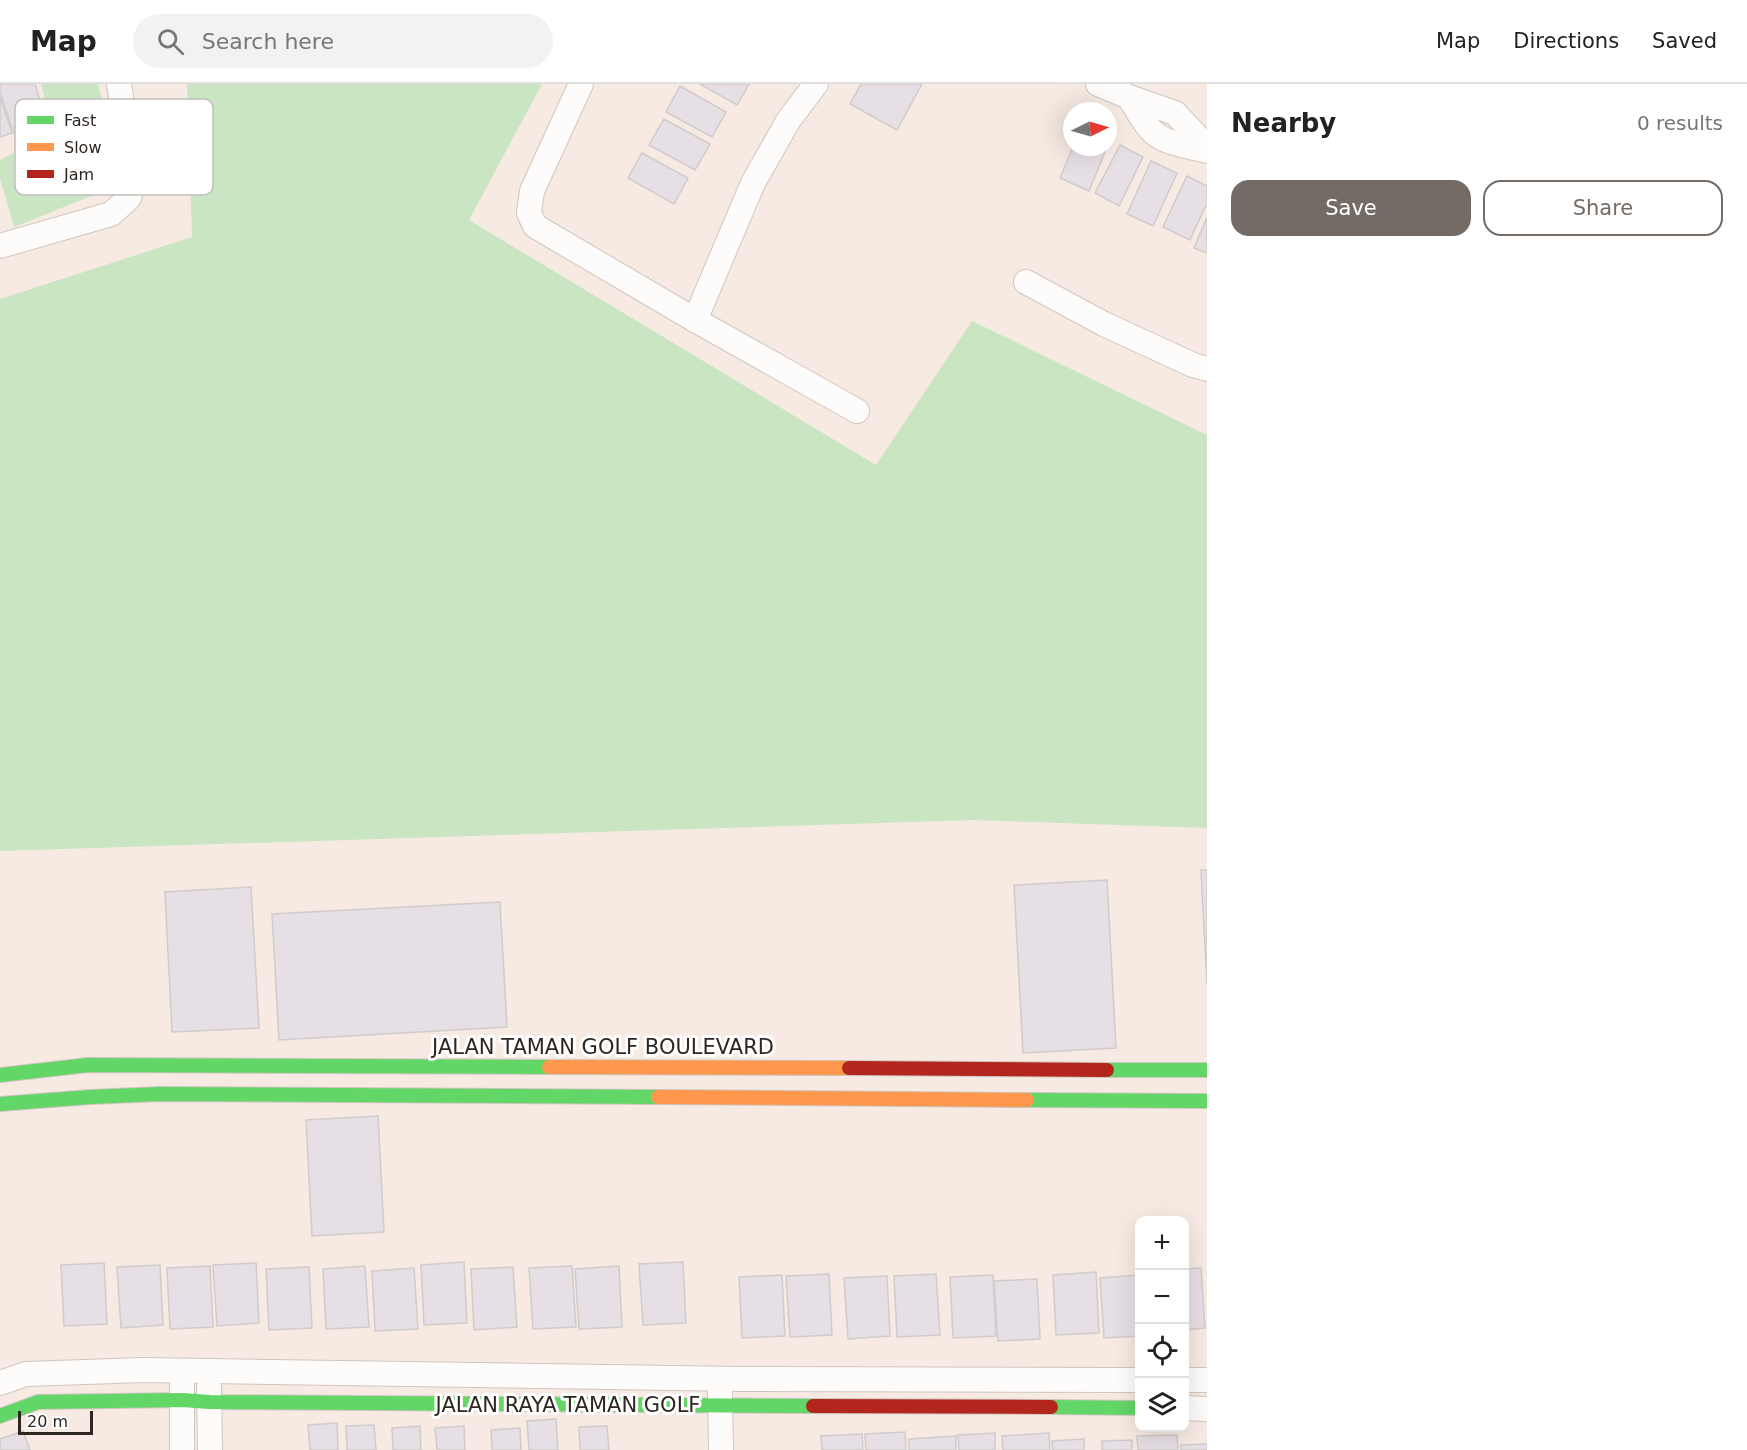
<!DOCTYPE html>
<html lang="en">
<head>
<meta charset="utf-8">
<style>
	body { margin:0; font-family:"DejaVu Sans",sans-serif; background:#f2f2f2; color:#222 }
	.controls { position:absolute; right:18px; bottom:18px; display:grid; overflow:hidden; border-radius:12px; box-shadow:0 6px 24px #0002 }
	.controls button { width:54px; height:54px; display:grid; place-items:center; padding:0; border:0; border-bottom:2px solid #e0e0e0; background:#fff; color:#222; font:30px sans-serif }
	.compass { position:absolute; left:1063px; top:18px; width:54px; height:54px; border-radius:50%; background:#fff; box-shadow:0 6px 24px #0002; rotate:85deg }
	.scale { position:absolute; left:18px; bottom:15px; width:75px; box-sizing:border-box; padding-left:6px; border:3px solid #2e2621; border-top:0; font-size:16px; line-height:21px; white-space:nowrap; color:#2e2621; -webkit-text-stroke:4px #fff; paint-order:stroke }
	.list { margin:0; padding:0; list-style:none }
	h2 { display:flex; justify-content:space-between; align-items:center; height:78px; margin:0; padding:0 24px; font-size:26px }
	h2 small { font-size:20px; font-weight:400; color:#767676 }
	.actions { display:flex; gap:12px; padding:18px 24px }
	.actions a { flex:1; padding:14px 0; border:2px solid #746b65; border-radius:18px; text-align:center; font-size:21px; color:#746b65 }
	.actions .main { background:#746b65; color:#fff }
	.icon { flex:none; width:33px; height:33px; fill:none; stroke:currentColor; stroke-width:2; stroke-linecap:round; stroke-linejoin:round }
	.map { position:relative; flex:none; width:1207px; height:1366px; overflow:hidden }
	header { display:flex; align-items:center; gap:36px; box-sizing:border-box; height:84px; padding:0 30px; background:#fff; border-bottom:2px solid #e0e0e0 }
	header strong { font-size:28px }
	nav { display:flex; gap:33px; margin-inline-start:auto; font-size:21px }
	.search { width:420px; height:54px; background:#f2f2f2; display:flex; align-items:center; gap:15px; box-sizing:border-box; padding:0 21px; border-radius:33px; color:#767676; font-size:22px }
	main { display:flex }
	aside { flex:1; background:#fff }
	.map>svg:first-child { display:block }
	.green { fill:#c9e5c2 }
	.building { fill:#e6dfe5; stroke:#d1cbcb; stroke-width:1.5 }
	.lines { fill:none; stroke-linecap:round; stroke-linejoin:round }
	.street-casing { stroke:#cfc6c0; stroke-width:26 }
	.fast-casing { stroke:#cfc6c0; stroke-width:16 }
	.slow-casing { stroke:#cfc6c0; stroke-width:16 }
	.jam-casing { stroke:#cfc6c0; stroke-width:16 }
	.street { stroke:#fefcfb; stroke-width:24 }
	.fast { stroke:#63d668; stroke-width:14 }
	.slow { stroke:#ff974d; stroke-width:14 }
	.jam { stroke:#b3261e; stroke-width:14 }
	.labels { text-anchor:middle; stroke-width:6; stroke-linejoin:round; paint-order:stroke }
	.street-label { font-size:21px; fill:#2e2621; stroke:#fff }
	.key { fill:#fff; stroke:#c0bebc; stroke-width:1.5 }
	.key-label { font-size:16px; fill:#2e2621 }
</style>
</head>
<body>
<header>
<strong>Map</strong>
<div class="search"><svg class="icon" aria-label="search" viewBox="0 0 24 24"><circle cx="10" cy="10" r="6"/><path d="M15 15l6 6"/></svg>Search here</div>
<nav><a>Map</a><a>Directions</a><a>Saved</a></nav>
</header>
<main>
<div class="map">
<svg width="1207" height="1366" viewBox="0 0 1207 1366">
	<rect width="100%" height="100%" fill="#f6eae2"/>
	<!-- green -->
	<g class="green">
		<polygon points="41,0 98,0 123,99 14,143 0,94 0,76 54,48"/>
		<polygon points="187,0 542,0 469,136 876,381 972,237 1207,351 1207,744 974,736 0,767 0,215 192,153"/>
	</g>
	<!-- building -->
	<g class="building">
		<polygon points="0,0 35,0 47,39 14,50 0,8"/>
		<polygon points="700,0 749,0 737,21"/>
		<polygon points="861,0 922,0 897,46 850,20"/>
		<polygon points="680,2 726,28 712,53 666,28"/>
		<polygon points="0,13 12,49 0,53"/>
		<polygon points="664,35 710,60 695,86 649,61"/>
		<polygon points="1120,61 1143,73 1119,122 1095,109"/>
		<polygon points="1073,63 1107,63 1089,107 1060,94"/>
		<polygon points="642,69 688,94 674,120 628,94"/>
		<polygon points="1151,77 1177,89 1153,142 1127,130"/>
		<polygon points="1187,92 1207,102 1207,119 1190,156 1163,143"/>
		<polygon points="1207,133 1207,169 1194,164"/>
		<polygon points="1201,786 1207,786 1207,901"/>
		<polygon points="1107,796 1116,964 1023,969 1014,801"/>
		<polygon points="251,803 259,944 172,948 165,808"/>
		<polygon points="500,818 507,943 279,956 272,830"/>
		<polygon points="378,1032 384,1148 312,1152 306,1036"/>
		<polygon points="464,1178 467,1239 424,1241 421,1181"/>
		<polygon points="683,1178 686,1239 643,1241 639,1180"/>
		<polygon points="104,1179 107,1240 64,1242 61,1181"/>
		<polygon points="256,1179 259,1239 217,1242 213,1181"/>
		<polygon points="160,1181 163,1241 121,1244 117,1183"/>
		<polygon points="210,1182 213,1243 170,1245 167,1184"/>
		<polygon points="365,1182 369,1243 326,1245 323,1185"/>
		<polygon points="572,1182 576,1243 533,1245 529,1184"/>
		<polygon points="619,1182 622,1243 579,1245 575,1185"/>
		<polygon points="309,1183 312,1244 269,1246 266,1185"/>
		<polygon points="513,1183 517,1243 474,1246 471,1185"/>
		<polygon points="414,1184 418,1245 375,1247 372,1187"/>
		<polygon points="1201,1184 1205,1244 1184,1246 1184,1185"/>
		<polygon points="1096,1188 1099,1249 1056,1251 1053,1191"/>
		<polygon points="829,1190 832,1251 790,1253 786,1192"/>
		<polygon points="936,1190 940,1251 897,1253 894,1192"/>
		<polygon points="782,1191 785,1252 742,1254 739,1193"/>
		<polygon points="993,1191 996,1252 953,1254 950,1193"/>
		<polygon points="1140,1191 1140,1252 1104,1254 1100,1194"/>
		<polygon points="887,1192 890,1252 848,1255 844,1194"/>
		<polygon points="1037,1195 1040,1255 998,1257 994,1197"/>
		<polygon points="556,1335 558,1366 529,1366 527,1337"/>
		<polygon points="337,1339 338,1366 310,1366 308,1341"/>
		<polygon points="374,1341 376,1366 347,1366 346,1342"/>
		<polygon points="420,1342 421,1366 393,1366 392,1344"/>
		<polygon points="464,1342 465,1366 437,1366 435,1344"/>
		<polygon points="607,1342 609,1366 580,1366 579,1343"/>
		<polygon points="520,1344 521,1366 492,1366 491,1346"/>
		<polygon points="23,1347 30,1366 0,1366 0,1355"/>
		<polygon points="905,1348 906,1366 866,1366 865,1350"/>
		<polygon points="995,1349 995,1366 959,1366 958,1351"/>
		<polygon points="1049,1349 1050,1366 1003,1366 1002,1352"/>
		<polygon points="862,1350 863,1366 822,1366 821,1352"/>
		<polygon points="1177,1351 1178,1366 1138,1366 1137,1352"/>
		<polygon points="956,1352 956,1366 909,1366 909,1355"/>
		<polygon points="1084,1355 1084,1366 1053,1366 1052,1357"/>
		<polygon points="1132,1356 1132,1366 1102,1366 1102,1357"/>
		<polygon points="1207,1360 1207,1366 1181,1366 1181,1361"/>
	</g>
	<g class="lines">
		<defs>
			<g id="street">
				<polyline points="581,0 532,107 529,129 535,142 695,236 857,327"/>
				<polyline points="1098,0 1129,13 1175,29 1207,63"/>
				<path d="M 1129,13 C 1136,24 1142,36 1150,45 C 1163,60 1188,62 1207,67"/>
				<polyline points="0,162 111,130 129,114 135,95 119,0"/>
				<polyline points="1026,198 1104,240 1193,281 1207,285"/>
				<polyline points="695,236 753,99 788,37 816,0"/>
				<polyline points="1184,1296 1207,1296"/>
				<polyline points="0,1299 26,1290 144,1286 739,1295 1140,1296"/>
				<polyline points="182,1299 182,1366"/>
				<polyline points="209,1303 210,1366"/>
				<polyline points="720,1306 721,1366"/>
				<polyline points="1184,1324 1207,1325"/>
			</g>
			<g id="fast">
				<polyline points="1107,986 1207,986"/>
				<polyline points="0,991 88,981 549,983"/>
				<polyline points="1027,1016 1207,1017"/>
				<polyline points="0,1020 90,1013 160,1010 658,1013"/>
				<polyline points="1051,1323 1140,1324"/>
				<polyline points="0,1332 38,1318 182,1316 210,1318 813,1322"/>
			</g>
			<g id="slow">
				<polyline points="549,983 849,984"/>
				<polyline points="658,1013 1027,1016"/>
			</g>
			<g id="jam">
				<polyline points="849,984 1107,986"/>
				<polyline points="813,1322 1051,1323"/>
			</g>
		</defs>
		<!-- street casing -->
		<use href="#street" class="street-casing"/>
		<!-- fast casing -->
		<use href="#fast" class="fast-casing"/>
		<!-- slow casing -->
		<use href="#slow" class="slow-casing"/>
		<!-- jam casing -->
		<use href="#jam" class="jam-casing"/>
		<!-- street -->
		<use href="#street" class="street"/>
		<!-- fast -->
		<use href="#fast" class="fast"/>
		<!-- slow -->
		<use href="#slow" class="slow"/>
		<!-- jam -->
		<use href="#jam" class="jam"/>
	</g>
	<g class="labels">
		<!-- street labels -->
		<g class="street-label">
			<text x="603" y="970">JALAN TAMAN GOLF BOULEVARD</text>
			<text x="568" y="1328">JALAN RAYA TAMAN GOLF</text>
		</g>
	</g>
	<!-- legend -->
	<rect x="15" y="15" width="198" height="96" rx="9" class="key"/>
	<rect x="27" y="32" width="27" height="8" fill="#63d668"/>
	<rect x="27" y="59" width="27" height="8" fill="#ff974d"/>
	<rect x="27" y="86" width="27" height="8" fill="#b3261e"/>
	<g class="key-label">
		<text x="64" y="42">Fast</text>
		<text x="64" y="69">Slow</text>
		<text x="64" y="96">Jam</text>
	</g>
</svg>
<div class="controls">
<button>+</button>
<button>−</button>
<button><svg class="icon" aria-label="locate" viewBox="0 0 24 24"><circle cx="12" cy="12" r="6"/><path d="M12 2v4M12 18v4M2 12h4M18 12h4"/></svg></button>
<button><svg class="icon" aria-label="layers" viewBox="0 0 24 24"><path d="M12 4l9 5-9 5-9-5zM3 14l9 5 9-5"/></svg></button>
</div>
<svg class="compass" viewBox="-18 -18 36 36"><path d="M0-13l5 13h-10z" fill="#e53935"/><path d="M0 13l5-13h-10z" fill="#767676"/></svg>
<div class="scale">20 m</div>
</div>
<aside>
<h2>Nearby<small>0 results</small></h2>
<ul class="list">
</ul>
<div class="actions"><a class="main">Save</a><a>Share</a></div>
</aside>
</main>
</body>
</html>
